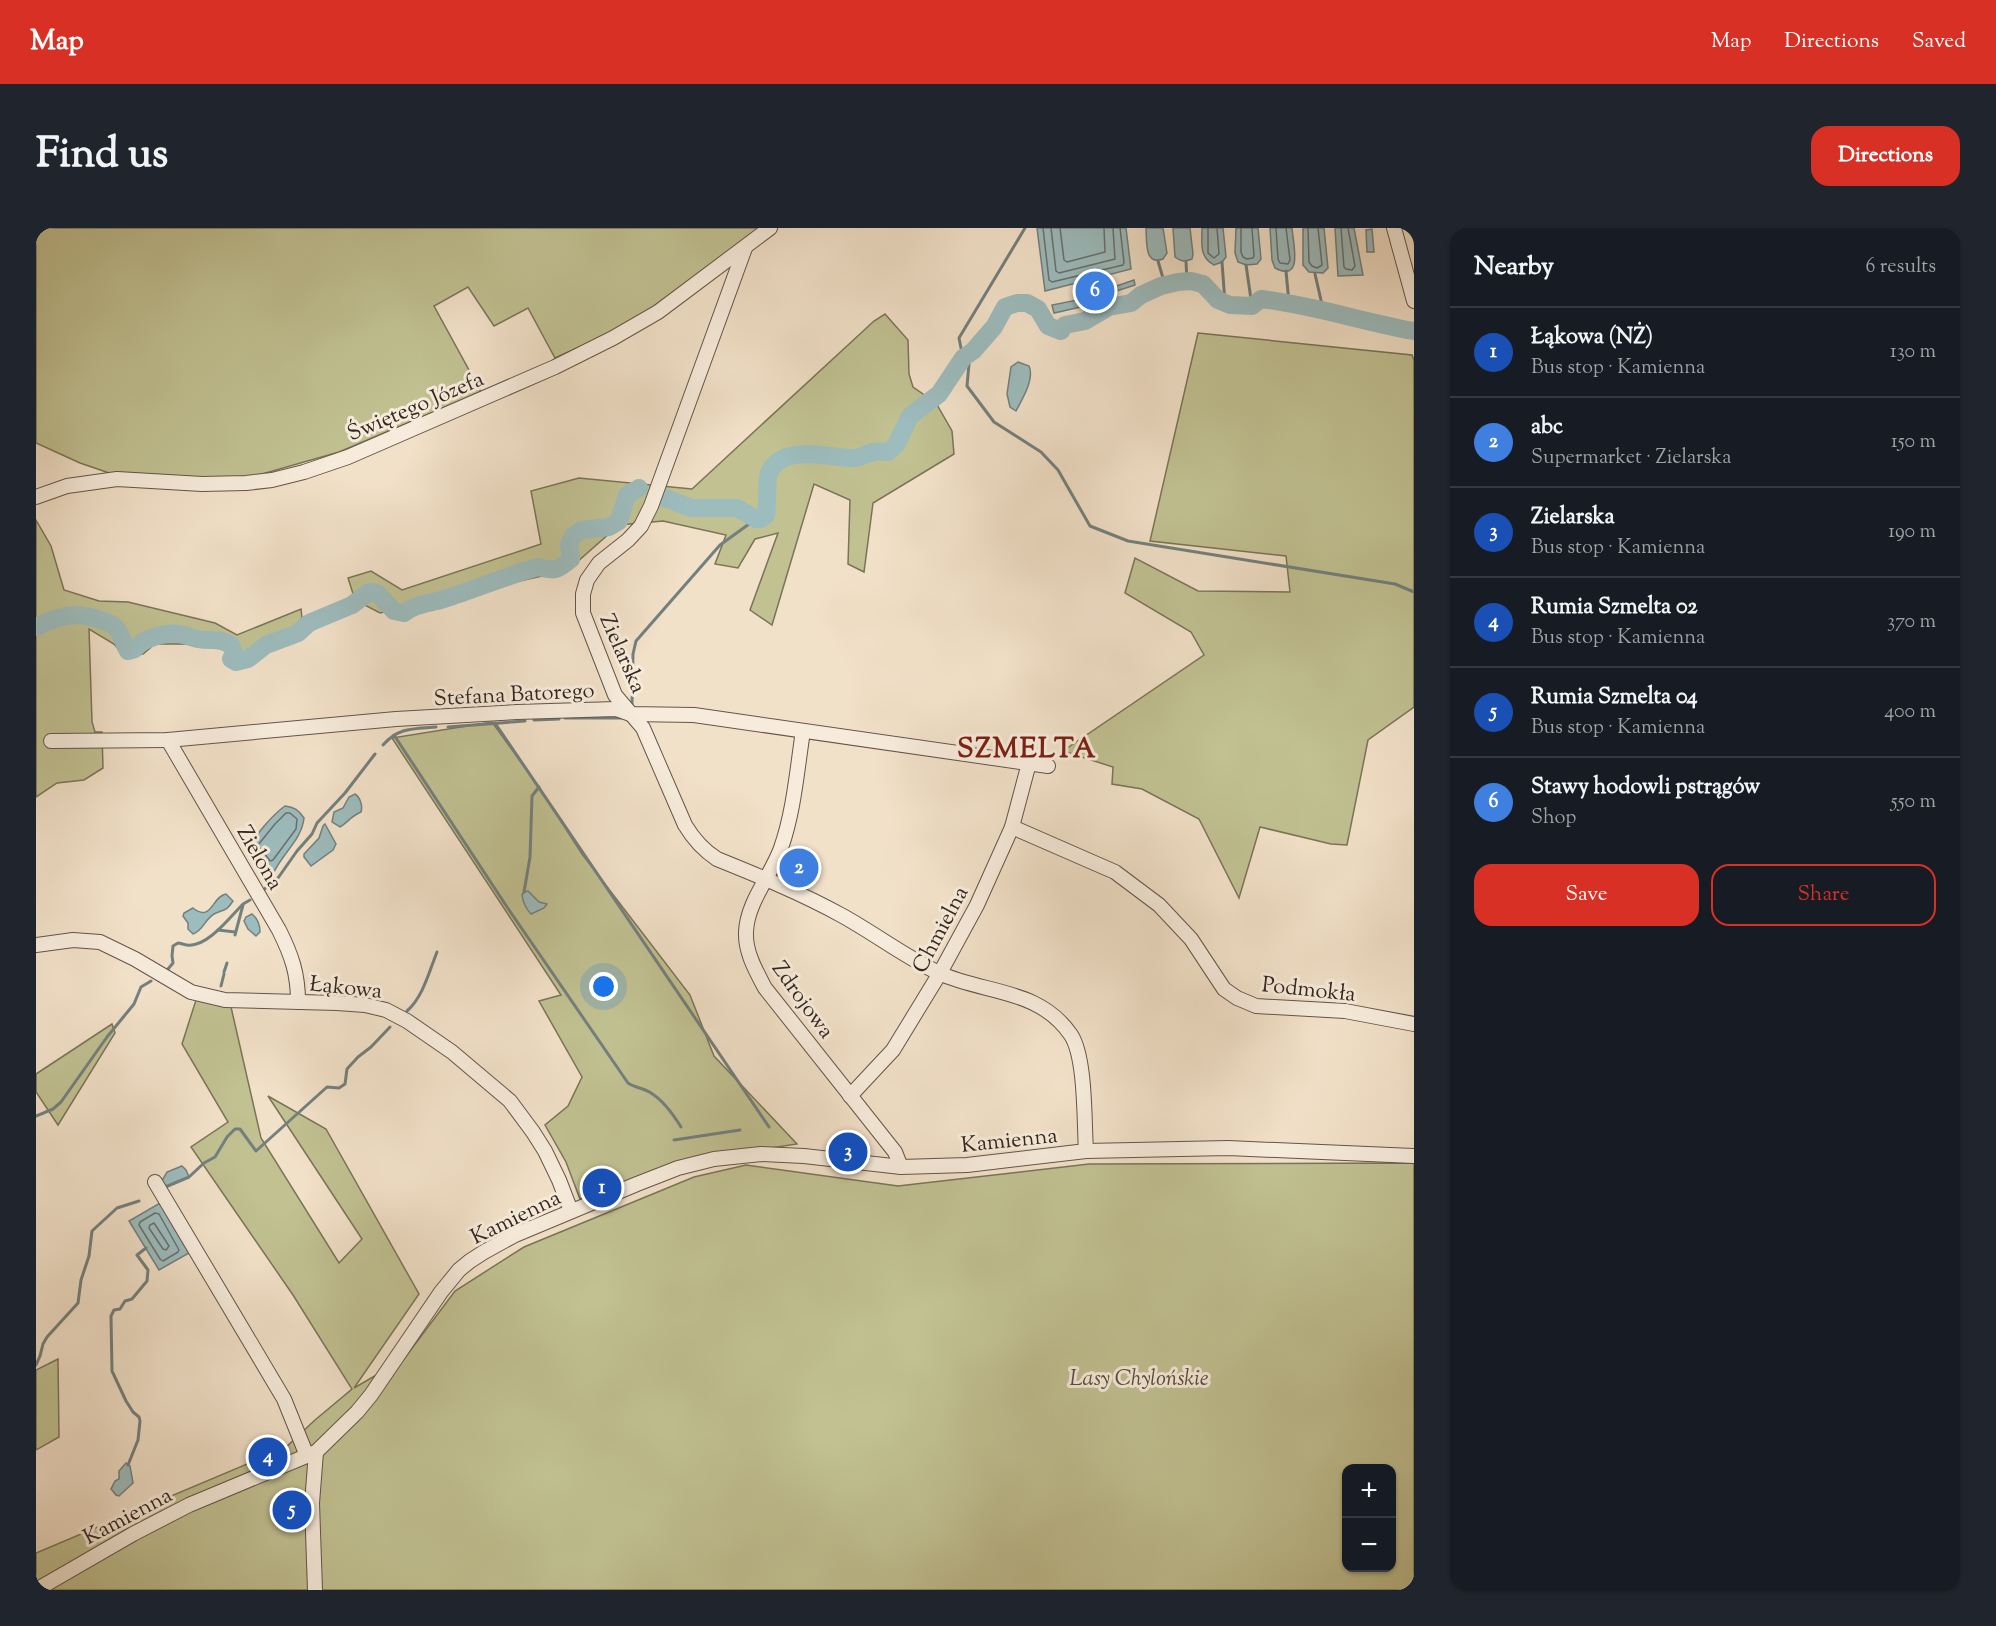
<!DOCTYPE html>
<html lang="en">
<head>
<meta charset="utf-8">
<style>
	body { margin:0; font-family:"Sorts Mill Goudy",serif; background:#20242c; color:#f1f3f6 }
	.controls { position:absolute; right:18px; bottom:18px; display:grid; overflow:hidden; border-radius:12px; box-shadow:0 2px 4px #0004 }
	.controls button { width:54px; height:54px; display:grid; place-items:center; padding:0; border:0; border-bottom:2px solid #363941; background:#171b24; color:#f1f3f6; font:30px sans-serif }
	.you { position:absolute; left:568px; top:759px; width:21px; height:21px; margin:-15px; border:4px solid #fff; border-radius:50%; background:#1a73e8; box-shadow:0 0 0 9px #1a73e833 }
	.badge { display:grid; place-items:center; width:39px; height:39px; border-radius:50%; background:#d93025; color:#fff; font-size:20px; font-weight:700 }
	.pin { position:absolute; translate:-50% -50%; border:3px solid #fff; box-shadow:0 2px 6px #0006 }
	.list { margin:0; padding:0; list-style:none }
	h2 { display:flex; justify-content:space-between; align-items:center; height:78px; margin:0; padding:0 24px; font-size:26px }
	h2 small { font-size:20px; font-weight:400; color:#9ea1a6 }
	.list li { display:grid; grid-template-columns:39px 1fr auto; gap:18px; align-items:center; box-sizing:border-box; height:90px; padding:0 24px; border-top:2px solid #363941 }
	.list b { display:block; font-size:22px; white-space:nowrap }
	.list p { margin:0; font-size:20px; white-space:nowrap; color:#9ea1a6 }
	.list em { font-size:20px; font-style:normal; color:#9ea1a6 }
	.actions { display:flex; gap:12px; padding:18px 24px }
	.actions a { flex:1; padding:14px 0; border:2px solid #d93025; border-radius:18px; text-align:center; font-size:21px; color:#d93025 }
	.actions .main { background:#d93025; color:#fff }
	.map { position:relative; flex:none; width:1378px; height:1362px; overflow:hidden; border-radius:18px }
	header { display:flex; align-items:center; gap:36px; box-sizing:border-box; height:84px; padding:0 30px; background:#d93025; color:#fff }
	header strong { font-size:28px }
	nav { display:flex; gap:33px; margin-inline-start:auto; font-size:21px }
	.intro { display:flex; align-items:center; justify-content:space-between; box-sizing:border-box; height:144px; padding:0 36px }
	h1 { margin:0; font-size:42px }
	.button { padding:15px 27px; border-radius:18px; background:#d93025; color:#fff; font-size:21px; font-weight:700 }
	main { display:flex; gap:36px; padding:0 36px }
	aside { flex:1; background:#171b24; border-radius:18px; box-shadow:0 2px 4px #0004 }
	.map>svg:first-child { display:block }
	.green { fill:#c1c192; stroke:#7a7458; stroke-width:1.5; fill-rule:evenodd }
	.water { fill:#9dbcbe; stroke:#73807e; stroke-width:1.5 }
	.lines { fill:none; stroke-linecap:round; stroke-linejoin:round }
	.shore { stroke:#68716e; stroke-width:1.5 }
	.stream { stroke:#73807e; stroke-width:3 }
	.river { stroke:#9dbcbe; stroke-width:18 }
	.minor-casing { stroke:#63554a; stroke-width:16 }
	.minor { stroke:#f7ecdc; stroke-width:14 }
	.labels { text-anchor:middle; stroke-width:6; stroke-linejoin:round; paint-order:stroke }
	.street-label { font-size:22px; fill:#33261f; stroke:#f7ecdc }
	.park-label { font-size:22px; font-style:italic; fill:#564d3c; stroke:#f7ecdc }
	.district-label { font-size:28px; font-weight:bold; letter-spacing:1.5px; fill:#7a1f14; stroke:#f7ecdc }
</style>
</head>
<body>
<header>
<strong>Map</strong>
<nav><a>Map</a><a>Directions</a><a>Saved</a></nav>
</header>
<div class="intro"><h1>Find us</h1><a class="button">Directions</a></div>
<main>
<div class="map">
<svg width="1378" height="1362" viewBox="0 0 1378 1362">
	<rect width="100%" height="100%" fill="#f2e1c9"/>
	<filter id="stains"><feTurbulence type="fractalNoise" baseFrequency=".00333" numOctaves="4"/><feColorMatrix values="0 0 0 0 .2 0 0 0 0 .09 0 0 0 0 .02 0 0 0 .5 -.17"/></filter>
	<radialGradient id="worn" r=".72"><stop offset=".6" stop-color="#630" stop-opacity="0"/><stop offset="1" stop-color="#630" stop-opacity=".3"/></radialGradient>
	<!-- green -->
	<g class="green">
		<polygon points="0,0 725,0 621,78 570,107 519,130 492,80 458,98 432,59 398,78 445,164 303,224 212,250 79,247 44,235 0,215"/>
		<polygon points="849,86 872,112 873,146 877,159 900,175 916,203 918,226 837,275 828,344 812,336 814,272 778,256 736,397 714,382 742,305 719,311 702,340 679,336 690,307 627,293 583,297 532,342 344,385 319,372 312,350 335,343 366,362 505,316 495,263 543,250 656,261 838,93"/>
		<polygon points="1162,105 1376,127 1378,132 1378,479 1332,512 1311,617 1295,616 1224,599 1203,670 1163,591 1106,561 1076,556 1077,539 1027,523 1168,427 1155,404 1089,365 1099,330 1162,363 1254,364 1250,328 1114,313"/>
		<polygon points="0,292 15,318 28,362 63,373 92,374 179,395 201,407 265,381 266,390 245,415 204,429 181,417 142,416 119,416 107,426 88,428 78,416 53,401 56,494 59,504 66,504 67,540 48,552 21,555 0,569"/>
		<polygon points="456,494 503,559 546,626 654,767 678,828 761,916 641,934 544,971 530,934 509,897 532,878 546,849 503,773 525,767 356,510"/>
		<path d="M 160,772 L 195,779 L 225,910 L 303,1035 L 326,1011 L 232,868 L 290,901 L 383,1066 L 318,1160 L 368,1131 L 419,1063 L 488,1019 L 658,949 L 710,937 L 862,958 L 1053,936 L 1378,935 L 1378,1362 L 0,1362 L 0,1325 L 249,1220 L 279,1192 L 316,1161 L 257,1067 L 155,919 L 192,894 L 146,816 ZM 1310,1240 L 1356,1240 L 1356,1340 L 1310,1340 Z"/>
		<polygon points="76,796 79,805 22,897 0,864 0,846"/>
		<polygon points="22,1131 23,1209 0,1222 0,1142"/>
	</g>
	<!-- water -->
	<g class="water">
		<polygon points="1001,0 1090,0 1095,41 1009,63"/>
		<path d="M 1110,0 L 1127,0 L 1131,25 L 1127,31 C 1108,38 1111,13 1110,0 Z"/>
		<path d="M 1137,0 L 1154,0 L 1157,26 L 1156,31 C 1149,34 1145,34 1139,29 Z"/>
		<path d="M 1166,0 L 1187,0 L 1190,29 L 1186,34 L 1178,37 C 1163,29 1166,15 1166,0 Z"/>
		<polygon points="1200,0 1222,0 1225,31 1221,36 1210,37 1202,34 1199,25"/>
		<path d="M 1234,0 L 1256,0 C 1257,15 1268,55 1239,40 L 1236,32 Z"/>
		<polygon points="1267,0 1288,0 1292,40 1287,45 1273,44 1267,37"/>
		<polygon points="1299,0 1318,0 1327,47 1302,48"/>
		<polygon points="1336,1 1338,24 1331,24 1330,2"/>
		<polygon points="1098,52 1099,57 1065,68 1063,64"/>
		<polygon points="1056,69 1058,76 1018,85 1016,77"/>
		<path d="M 982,134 L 993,138 C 999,151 986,171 980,183 L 974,179 L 971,166 L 975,139 Z"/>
		<path d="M 319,566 C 324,569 327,578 325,584 C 315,588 311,595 304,599 L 296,594 L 298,584 L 307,580 L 313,569 Z"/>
		<path d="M 249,578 C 258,579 263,582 268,590 C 266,611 247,625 238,644 L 236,644 L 215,620 C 216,609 239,585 249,578 Z"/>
		<polygon points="289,596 300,616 297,622 275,638 268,629 268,626 283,610 287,598"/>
		<path d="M 492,663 L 503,674 L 511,676 L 508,680 L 495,686 C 490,681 487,674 486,667 L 488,664 Z"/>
		<path d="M 190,666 L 197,673 C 190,684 188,681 178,686 C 169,691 167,703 157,706 L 152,701 L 152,695 L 147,688 L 148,685 L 157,680 C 176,695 176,668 190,666 Z"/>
		<path d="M 216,686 C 221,690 224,697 224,704 L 220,708 L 212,701 L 208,693 L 210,689 Z"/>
		<polygon points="146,938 150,942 153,949 127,960 124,956 131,944"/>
		<polygon points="124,975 153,1025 123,1042 93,993"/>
		<polygon points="90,1235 94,1238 97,1255 83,1268 80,1267 75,1261 79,1253 83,1251 83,1243"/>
	</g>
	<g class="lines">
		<!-- shore -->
		<g class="shore">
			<polyline points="1007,0 1013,52 1016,54 1087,37 1088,34 1084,0"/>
			<polyline points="1015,0 1020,43 1023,45 1079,31 1077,0"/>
			<polyline points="1024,0 1028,32 1031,34 1069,24 1068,0"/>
			<polyline points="1172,0 1172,25 1178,30 1183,26 1181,0"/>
			<polyline points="1205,0 1205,24 1207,29 1211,31 1217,30 1218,28 1216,0"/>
			<polyline points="1240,0 1242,31 1244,35 1252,36 1254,32 1250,0"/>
			<polyline points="1272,0 1273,34 1276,38 1281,40 1286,37 1282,0"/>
			<polyline points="1305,0 1308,39 1310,41 1316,42 1319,38 1312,0"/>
			<polygon points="250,585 254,585 261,591 260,601 237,632 234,633 222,617 239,596"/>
			<polygon points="119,985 123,986 143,1022 142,1024 127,1033 124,1031 103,997 104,994"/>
			<polygon points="118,995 133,1018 130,1022 127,1021 113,1000 114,997"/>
		</g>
		<!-- stream -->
		<g class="stream">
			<polyline points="989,0 923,110 927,130 933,136 931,158 958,194 1005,224 1022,242 1054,298 1092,313 1359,356 1378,364"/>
			<polyline points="1122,33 1129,57"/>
			<polyline points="1150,34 1151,53"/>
			<polyline points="1186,34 1189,75"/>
			<polyline points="1210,37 1216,78"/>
			<polyline points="1250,43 1253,75"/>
			<polyline points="1279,46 1287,81"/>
			<polyline points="596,477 597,426 600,413 684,317 720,291"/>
			<polyline points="529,490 585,490"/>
			<polyline points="498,492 523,491"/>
			<polyline points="459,495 733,899"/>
			<polyline points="412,499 489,493"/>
			<path d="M 358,507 L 471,679 L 592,855 C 599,860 608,860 615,865 C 628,873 637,886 645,899"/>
			<path d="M 347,517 C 363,499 377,501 400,499"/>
			<polyline points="226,663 242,650 261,623 276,606 281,595 309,565 339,526"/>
			<polyline points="488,664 494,629 496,568 503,559"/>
			<polyline points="182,702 199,704"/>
			<polyline points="199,707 207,677"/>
			<path d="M 132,741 L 137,735 L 136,728 L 137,718 L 142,715 C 145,715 148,717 151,717 C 171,720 194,689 207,676 L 214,672"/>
			<polyline points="188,744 191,735"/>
			<polyline points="185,758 188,746"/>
			<path d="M 371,783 C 387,769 393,744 401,724"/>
			<polyline points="0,888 17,881 25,874 71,809 98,776 105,759 115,753"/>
			<polyline points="638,912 704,902"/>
			<polyline points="127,960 153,949 168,935 179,929 191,909 199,901 204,901 220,923 291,859 303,860 309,856 311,841 322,829 335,819 354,799"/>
			<polyline points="0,1137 4,1128 7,1116 11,1109 42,1075 45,1052 53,1028 56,1003 81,980 103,973"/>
			<polyline points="92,1237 102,1212 104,1193 103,1189 97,1184 90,1173 76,1143 75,1088 78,1082 84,1081 89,1073 96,1071 111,1053 112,1042 101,1027 110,1020"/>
		</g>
		<!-- river -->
		<g class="river">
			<path d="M 629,270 L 655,280 L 701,280 L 720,291 L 725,291 L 730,287 C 732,276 730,253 733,245 C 747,214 796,231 820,230 C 826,229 831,225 838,224 C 842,223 847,224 852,224 L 860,217 L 874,188 L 903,166 L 927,130 L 937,123 L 958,99 L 969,79 L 981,75 L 991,75 L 1002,81 L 1012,98 L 1025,103 L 1029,97 L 1049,93 L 1073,79 L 1095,75 L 1105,67 L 1125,58 L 1142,54 L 1155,53 L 1167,56 L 1182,72 L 1194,77 L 1216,78 L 1225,71 C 1277,77 1327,94 1378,103"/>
			<path d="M 0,399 C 23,387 42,383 67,393 C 71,394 76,396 79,399 C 86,406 87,415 92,423 L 99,421 C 106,410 131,404 143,406 C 150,407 156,410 162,411 C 176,414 181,409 195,417 L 198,424 L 195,431 L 200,434 L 212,431 L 230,417 L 262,405 L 273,395 L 316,377 L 333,364 L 341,365 L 358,383 L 368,385 C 381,375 393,376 408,371 C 440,361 470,348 502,339 C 520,343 521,343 535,331 L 533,316 L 537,308 L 546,302 L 573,299 L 583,293 L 591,267 L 603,260"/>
		</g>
		<defs>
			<g id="minor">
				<polyline points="1358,0 1378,73"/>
				<path d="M 709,20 L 615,278 L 605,298 L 592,312 L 563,335 L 551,352 L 547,366 L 547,385 L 579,467 L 607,500 L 649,597 C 658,612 667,622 681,631 C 723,648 765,665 805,687 C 838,705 869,729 903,745 C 949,766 1003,760 1035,807 C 1050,830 1048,894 1050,923"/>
				<polyline points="0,269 31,258 81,251 166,256 210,255 236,252 268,244 312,229 519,139 577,110 622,84 734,0"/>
				<path d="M 767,503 C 761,542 758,583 745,620 C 735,648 711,674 710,704 C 709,724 720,743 729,760 L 859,924 L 865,939"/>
				<path d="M 132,512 L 243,702 C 256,728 262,746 262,774"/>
				<polyline points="15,513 132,512 360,491 481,484 580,481 594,486 658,487 1012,538"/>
				<polyline points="976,599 1079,644 1123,677 1155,711 1188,761 1201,770 1220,778 1309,783 1378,796"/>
				<polyline points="0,717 37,712 64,714 99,731 155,764 189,772 301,775 329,777 350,782 371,793 416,824 474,873 497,904 509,923 523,952 535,983"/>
				<polyline points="814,868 857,822 904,745 941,677 976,599 993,535"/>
				<polyline points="119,954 248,1171 271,1228"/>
				<polyline points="0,1362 97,1306 153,1277 280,1224 321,1184 335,1167 405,1064 423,1042 434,1033 448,1024 479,1007 601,956 642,940 678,931 725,926 768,928 865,939 931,937 1050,923 1192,920 1378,928"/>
				<polyline points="279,1362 276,1275 280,1224"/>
			</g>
		</defs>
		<!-- minor casing -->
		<use href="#minor" class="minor-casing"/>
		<!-- minor -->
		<use href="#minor" class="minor"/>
	</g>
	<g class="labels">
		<!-- street labels -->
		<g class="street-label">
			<text transform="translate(379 177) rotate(-23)" y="8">Świętego Józefa</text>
			<text transform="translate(588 425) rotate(66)" y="8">Zielarska</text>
			<text transform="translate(478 465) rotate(-3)" y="8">Stefana Batorego</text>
			<text transform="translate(225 629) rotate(60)" y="8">Zielona</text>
			<text transform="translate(903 701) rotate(-62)" y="8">Chmielna</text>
			<text transform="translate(310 758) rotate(6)" y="8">Łąkowa</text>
			<text transform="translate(1273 760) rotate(6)" y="8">Podmokła</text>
			<text transform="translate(768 771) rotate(54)" y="8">Zdrojowa</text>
			<text transform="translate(973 911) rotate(-6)" y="8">Kamienna</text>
			<text transform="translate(479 988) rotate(-26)" y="8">Kamienna</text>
			<text transform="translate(91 1287) rotate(-28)" y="8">Kamienna</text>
		</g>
		<!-- park labels -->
		<g class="park-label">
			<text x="1103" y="1157">Lasy Chylońskie</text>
		</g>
		<!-- district labels -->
		<g class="district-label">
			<text x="991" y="529">SZMELTA</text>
		</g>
	</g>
	<rect width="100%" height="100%" filter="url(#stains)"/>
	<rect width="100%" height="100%" fill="url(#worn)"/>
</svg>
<div class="controls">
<button>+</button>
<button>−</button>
</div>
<div class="you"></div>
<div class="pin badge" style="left:566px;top:960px;background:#1a4fb4">1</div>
<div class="pin badge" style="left:763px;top:640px;background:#3f7fe0">2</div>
<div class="pin badge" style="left:812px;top:924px;background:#1a4fb4">3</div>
<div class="pin badge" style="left:232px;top:1229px;background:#1a4fb4">4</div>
<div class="pin badge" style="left:256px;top:1282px;background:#1a4fb4">5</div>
<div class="pin badge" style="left:1059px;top:63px;background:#3f7fe0">6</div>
</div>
<aside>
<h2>Nearby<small>6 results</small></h2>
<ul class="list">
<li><span class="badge" style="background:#1a4fb4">1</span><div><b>Łąkowa (NŻ)</b><p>Bus stop · Kamienna</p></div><em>130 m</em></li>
<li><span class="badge" style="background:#3f7fe0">2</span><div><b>abc</b><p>Supermarket · Zielarska</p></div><em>150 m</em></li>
<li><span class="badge" style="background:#1a4fb4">3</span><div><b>Zielarska</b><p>Bus stop · Kamienna</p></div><em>190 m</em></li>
<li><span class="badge" style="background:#1a4fb4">4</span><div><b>Rumia Szmelta 02</b><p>Bus stop · Kamienna</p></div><em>370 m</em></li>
<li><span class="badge" style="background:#1a4fb4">5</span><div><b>Rumia Szmelta 04</b><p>Bus stop · Kamienna</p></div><em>400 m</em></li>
<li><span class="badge" style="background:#3f7fe0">6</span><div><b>Stawy hodowli pstrągów</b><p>Shop</p></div><em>550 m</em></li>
</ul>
<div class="actions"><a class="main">Save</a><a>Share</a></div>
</aside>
</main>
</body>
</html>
